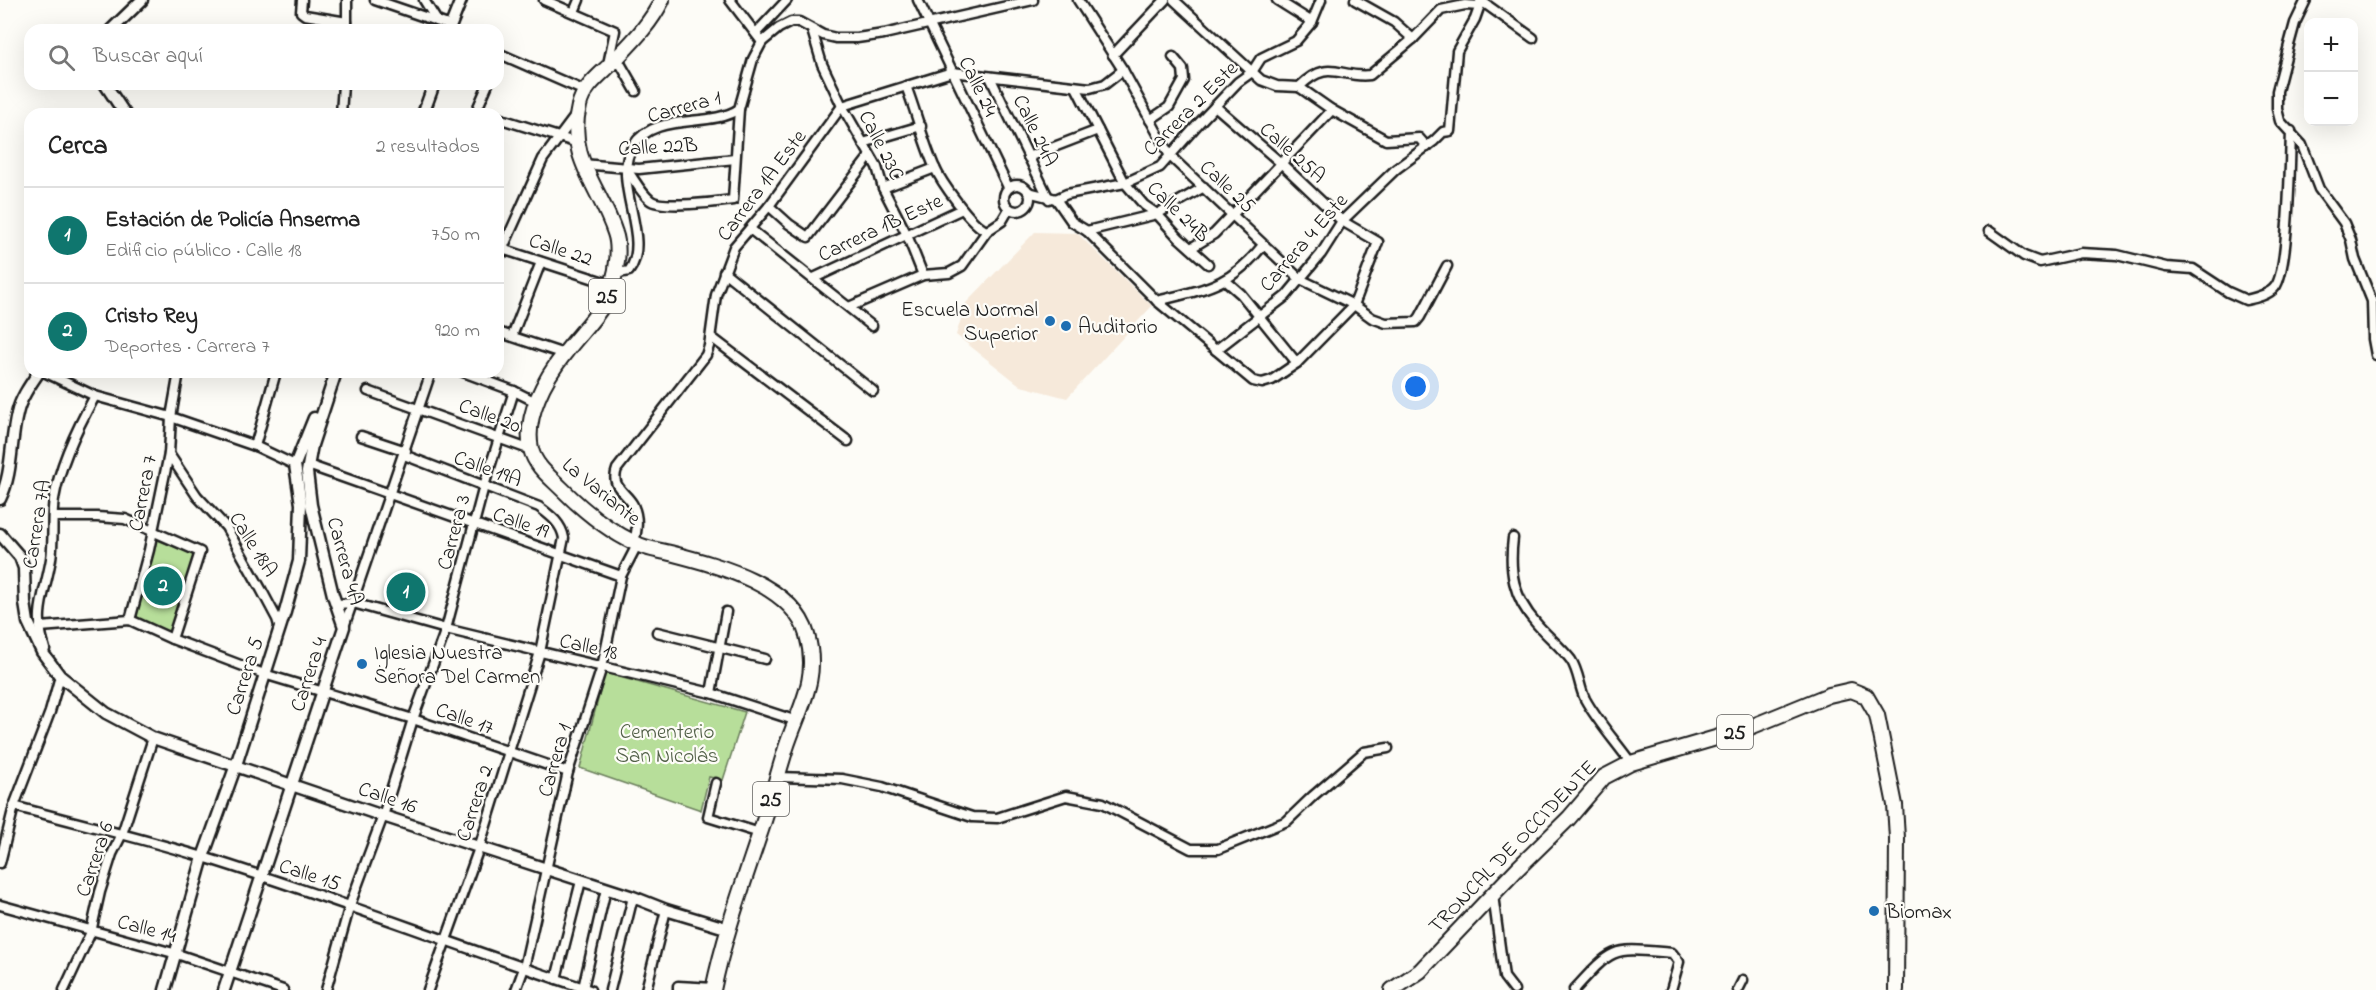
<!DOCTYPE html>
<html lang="es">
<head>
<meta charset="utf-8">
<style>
	body { margin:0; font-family:"Indie Flower",sans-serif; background:#f6f6f6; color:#222 }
	.controls { position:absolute; right:18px; top:18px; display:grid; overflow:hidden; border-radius:12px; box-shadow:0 6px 24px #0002 }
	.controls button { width:54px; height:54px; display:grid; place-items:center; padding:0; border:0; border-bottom:2px solid #e0e0e0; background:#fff; color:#222; font:30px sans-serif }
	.you { position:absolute; left:1416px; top:387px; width:21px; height:21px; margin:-15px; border:4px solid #fff; border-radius:50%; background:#1a73e8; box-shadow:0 0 0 9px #1a73e833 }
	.badge { display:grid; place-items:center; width:39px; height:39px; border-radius:50%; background:#0f766e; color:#fff; font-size:20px; font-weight:700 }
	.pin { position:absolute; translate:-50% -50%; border:3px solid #fff; box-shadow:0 2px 6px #0006 }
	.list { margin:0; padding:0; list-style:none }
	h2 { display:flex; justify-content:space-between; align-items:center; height:78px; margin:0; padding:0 24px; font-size:26px }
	h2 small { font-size:20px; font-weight:400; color:#767676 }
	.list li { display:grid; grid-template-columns:39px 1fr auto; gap:18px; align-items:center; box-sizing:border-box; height:96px; padding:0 24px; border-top:2px solid #e0e0e0 }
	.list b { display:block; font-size:22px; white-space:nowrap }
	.list p { margin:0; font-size:20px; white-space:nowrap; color:#767676 }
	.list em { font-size:20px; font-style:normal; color:#767676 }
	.icon { flex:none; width:33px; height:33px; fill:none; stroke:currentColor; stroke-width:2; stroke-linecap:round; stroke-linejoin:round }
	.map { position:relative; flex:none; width:2376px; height:990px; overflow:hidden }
	.search { position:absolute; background:#fff; box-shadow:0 6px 24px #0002; left:24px; top:24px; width:480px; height:66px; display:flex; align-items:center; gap:15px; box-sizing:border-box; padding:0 21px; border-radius:18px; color:#767676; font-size:22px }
	.panel { position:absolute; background:#fff; box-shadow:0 6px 24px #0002; left:24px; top:108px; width:480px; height:270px; border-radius:18px }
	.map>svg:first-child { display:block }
	.built { fill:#f6e9da }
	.green { fill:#b7de9a; stroke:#6a7d5b; stroke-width:1.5 }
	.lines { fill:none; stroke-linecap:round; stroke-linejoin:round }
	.minor-casing { stroke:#1c1c1c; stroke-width:13 }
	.tertiary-casing { stroke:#1c1c1c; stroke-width:15 }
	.primary-casing { stroke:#1c1c1c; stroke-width:18 }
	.minor { stroke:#fdfcf7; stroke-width:8 }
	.tertiary { stroke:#fdfcf7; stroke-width:10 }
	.primary { stroke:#fdfcf7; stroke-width:14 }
	.poi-dot { fill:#1f6fb2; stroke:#fdfcf7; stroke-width:2 }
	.labels { text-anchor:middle; stroke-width:4.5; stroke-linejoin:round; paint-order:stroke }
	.shield { fill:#fdfcf7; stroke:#605f5e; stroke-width:1.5 }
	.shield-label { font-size:20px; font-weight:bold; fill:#1c1c1c }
	.street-label { font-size:21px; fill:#1c1c1c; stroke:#fdfcf7 }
	.poi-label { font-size:21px; fill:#1c1c1c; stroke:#fdfcf7; text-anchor:start }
	.park-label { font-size:21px; fill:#526048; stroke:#fdfcf7 }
</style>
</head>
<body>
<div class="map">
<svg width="2376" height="990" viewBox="0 0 2376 990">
	<rect width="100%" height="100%" fill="#fdfcf7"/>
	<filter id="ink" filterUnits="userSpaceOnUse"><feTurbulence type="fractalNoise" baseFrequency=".0167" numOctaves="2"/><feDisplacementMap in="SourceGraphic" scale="12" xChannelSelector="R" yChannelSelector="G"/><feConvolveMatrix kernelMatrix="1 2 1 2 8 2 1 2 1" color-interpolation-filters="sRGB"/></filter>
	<g filter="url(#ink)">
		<!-- built -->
		<polygon class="built" points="1035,232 1077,233 1152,306 1067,398 1021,386 956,335 966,303"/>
		<!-- green -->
		<g class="green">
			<polygon points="155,539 195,555 169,633 133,618"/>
			<polygon points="605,673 745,712 723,780 709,777 701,810 580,768"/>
		</g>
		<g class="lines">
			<defs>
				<g id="minor">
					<polyline points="302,0 301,12 305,15 347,22"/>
					<polyline points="375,0 451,26"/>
					<polyline points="424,0 437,21"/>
					<polyline points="544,0 615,31 608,64"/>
					<polyline points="730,0 762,42"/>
					<polyline points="918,0 1008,187"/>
					<polyline points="1078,0 1123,70 1170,156 1300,279 1354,305 1372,318 1386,323 1416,322 1420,317 1447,266"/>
					<polyline points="1174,0 1261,80 1277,86 1299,87"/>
					<polyline points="1277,0 1312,22"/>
					<polyline points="1355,0 1394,22 1413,39"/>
					<polyline points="1480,0 1533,38"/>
					<polyline points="2306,0 2295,23 2289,45 2277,91 2277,109 2280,121 2302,145 2319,189 2344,223 2351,240 2355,259 2372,301 2373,339 2376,355"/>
					<polyline points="574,12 579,0"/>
					<polyline points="347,30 347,0"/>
					<polyline points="812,30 822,64 842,106 877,167 883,188 907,235 923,275"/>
					<polyline points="756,33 787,0"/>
					<polyline points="498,53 585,91"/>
					<polyline points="1113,55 1165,0"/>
					<polyline points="617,58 636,91"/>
					<polyline points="990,77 1049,199"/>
					<path d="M 906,86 C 916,112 923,141 934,166 C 941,182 972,226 987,231"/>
					<polyline points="1076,87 1125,183 1144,205 1157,214 1179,238 1208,264"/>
					<path d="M 1299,87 C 1329,57 1340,79 1370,75 L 1413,39 L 1441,10 L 1465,5 L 1480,6"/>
					<polyline points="1299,87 1332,110 1386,140 1419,138 1427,147"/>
					<polyline points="341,114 343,84"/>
					<polyline points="475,114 488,84"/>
					<polyline points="498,118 578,143"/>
					<polyline points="1150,120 1169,107 1184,80 1183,69 1173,57"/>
					<polyline points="863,143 921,126"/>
					<polyline points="1028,157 1098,130"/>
					<polyline points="583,164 639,169 735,159"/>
					<path d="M 627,170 C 634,179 641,193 650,200 C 660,209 719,202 733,200 L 739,109"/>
					<circle cx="1017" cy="198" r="13"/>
					<polyline points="883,188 935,168"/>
					<polyline points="1028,192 1056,199 1072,222 1087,231 1157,301 1253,381 1262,383 1272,380 1297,363 1354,305 1378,242 1342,221 1282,164 1215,106"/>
					<polyline points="1056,199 1067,194 1125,183 1160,167 1199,123 1238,82 1252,72 1261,58 1296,41 1312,22 1321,0"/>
					<polyline points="769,206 789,224 808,237 870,156"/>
					<polyline points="750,229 872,326"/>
					<polyline points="1087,231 1157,214 1204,187"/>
					<path d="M 1989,231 L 2024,256 L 2040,262 L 2081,253 L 2117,255 L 2166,267 L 2193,269 L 2228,292 L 2246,300 C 2255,298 2269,295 2275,287 C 2289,270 2290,158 2291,131"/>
					<polyline points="499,248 613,285"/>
					<polyline points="1191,248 1214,234 1332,110"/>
					<polyline points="498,259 543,159 576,115"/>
					<polyline points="724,272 873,391"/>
					<path d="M 615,274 L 629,271 C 653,238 610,181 633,146 C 655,111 709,129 739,109 L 753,59 L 762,42 L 779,28 L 791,22 L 799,22 L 823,35 L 836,38 L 857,38 L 884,34 L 1033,0"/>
					<polyline points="814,278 962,209"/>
					<polyline points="1225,280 1241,294 1297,363"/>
					<path d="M 1157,301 C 1205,289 1231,286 1263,245"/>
					<polyline points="849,307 923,275 949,273 962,266 987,231 1002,221 1009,209"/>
					<polyline points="498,332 564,354"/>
					<polyline points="512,336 541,262"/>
					<polyline points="711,337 848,441"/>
					<polyline points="1216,350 1286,296 1321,254 1342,221 1396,169 1434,141 1443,132 1450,131 1457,51 1475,19 1481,2"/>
					<polyline points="44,372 95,396 171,417 255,446 295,465"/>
					<polyline points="463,372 514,391 536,402"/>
					<polyline points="368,391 531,450"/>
					<polyline points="361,436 406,451"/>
					<polyline points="255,446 276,372"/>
					<polyline points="169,454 197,496 226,527 261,589 277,619 280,629"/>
					<path d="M 404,455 L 539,507 C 551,516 561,523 564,538 L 540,652 L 479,848 L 428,990"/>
					<polyline points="308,465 621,576"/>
					<polyline points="54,517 97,517 125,519 200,552 172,639"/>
					<path d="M 1513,538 C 1509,571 1513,597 1536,623 C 1547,636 1561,647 1571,660 C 1579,672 1579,687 1585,699 C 1597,721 1616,742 1631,763"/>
					<path d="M 634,543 C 637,530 639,518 633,505 C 626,492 610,487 617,469 L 706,355 L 709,346 L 716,295 L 734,247 L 769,206 L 842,106 L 952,72 L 1090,88 L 1105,84 L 1123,70"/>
					<polyline points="337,604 353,603 446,629 711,693 797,721"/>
					<polyline points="130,620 149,550 169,454 171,417 179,372"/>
					<polyline points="40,627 130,620 172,639 264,674 413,719 568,772"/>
					<polyline points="344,627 431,372"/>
					<polyline points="657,632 765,659"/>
					<path d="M 45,649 C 33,611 45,595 51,559 C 54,539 51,518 54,499 C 60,463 77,428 95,396"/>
					<polyline points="711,693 726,612"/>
					<polyline points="778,777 842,779 882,787 972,817 997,818 1066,796 1103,803 1191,849 1218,849 1287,821 1313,796 1364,752 1388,748"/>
					<polyline points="716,783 708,817 760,833"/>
					<path d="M 14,806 C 77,823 141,838 203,857 C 333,897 460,948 590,990"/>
					<polyline points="0,863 14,806 50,712 60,676"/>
					<polyline points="1493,895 1504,977 1514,990"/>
					<polyline points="0,905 177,954 283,990"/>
					<polyline points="556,979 581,881"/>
					<polyline points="583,988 606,889"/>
					<polyline points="64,990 91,932 100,892 112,854 122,834 153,738"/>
					<polyline points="326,990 350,905 383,816 413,719 446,629 484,486 514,391"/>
					<polyline points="516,990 524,968 568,772 602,667 621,576 637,545"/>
					<polyline points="610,990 633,897"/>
					<polyline points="646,990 666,910"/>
					<polyline points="678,990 678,986 714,988"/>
					<path d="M 1574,990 C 1615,945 1612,948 1672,953 L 1679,962 L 1671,990"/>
					<polyline points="1738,990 1743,980"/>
				</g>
				<g id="tertiary">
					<polyline points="111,30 142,0"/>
					<polyline points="449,30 461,0"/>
					<polyline points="105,84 125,114"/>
					<polyline points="423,114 434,84"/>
					<path d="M 0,499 C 13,473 10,442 17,414 C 20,399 30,385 39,372"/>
					<polyline points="0,534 20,557 24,568 25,603 28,622 42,652 60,676 106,713 153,738 383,816 633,897 666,910 729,929"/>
					<polyline points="165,990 203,857 236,765 285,612 299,561 301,504 295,465 314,418"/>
					<polyline points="224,990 344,627 333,595 311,505 307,472 312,445 336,372"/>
				</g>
				<g id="primary">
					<path d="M 662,0 C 650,25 631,43 612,63 C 600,75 583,87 579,106 C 566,157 601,189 615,233 C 620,247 617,269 613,282 C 605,311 582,330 565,353 C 545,378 524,416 531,449 C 535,466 550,477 561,488 C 582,509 607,530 635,543 C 645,549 659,550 670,553 C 716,565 793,584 807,635 C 820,679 799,708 786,748 C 777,777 769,807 759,836 C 742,887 724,937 713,990"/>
					<polyline points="1392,990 1420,971 1518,868 1569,818 1604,777 1631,763 1743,730 1829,695 1851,690 1866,696 1877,715 1895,805 1897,838 1896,990"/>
				</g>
			</defs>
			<!-- minor casing -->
			<use href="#minor" class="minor-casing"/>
			<!-- tertiary casing -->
			<use href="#tertiary" class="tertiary-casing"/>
			<!-- primary casing -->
			<use href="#primary" class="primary-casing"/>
			<!-- minor -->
			<use href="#minor" class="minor"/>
			<!-- tertiary -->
			<use href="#tertiary" class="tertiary"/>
			<!-- primary -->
			<use href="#primary" class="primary"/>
		</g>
	</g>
	<!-- markers -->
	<g class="poi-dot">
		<circle cx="1050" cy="321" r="6"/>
		<circle cx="1066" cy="326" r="6"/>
		<circle cx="362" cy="664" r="6"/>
		<circle cx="1874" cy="911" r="6"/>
	</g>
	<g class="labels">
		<!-- shield labels -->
		<g class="shield">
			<rect x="589" y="279" width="36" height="34" rx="4.5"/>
			<rect x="1717" y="715" width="36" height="34" rx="4.5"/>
			<rect x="753" y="782" width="36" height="34" rx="4.5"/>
		</g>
		<g class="shield-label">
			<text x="607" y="303">25</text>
			<text x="1735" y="739">25</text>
			<text x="771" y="806">25</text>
		</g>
		<!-- street labels -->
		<g class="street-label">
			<text transform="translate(979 86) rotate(64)" y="7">Calle 24</text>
			<text transform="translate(684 106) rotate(-15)" y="7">Carrera 1</text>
			<text transform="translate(1190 108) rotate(-45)" y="7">Carrera 2 Este</text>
			<text transform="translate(1036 130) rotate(64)" y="7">Calle 24A</text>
			<text transform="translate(882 145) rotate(63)" y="7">Calle 23C</text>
			<text transform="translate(658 146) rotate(-3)" y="7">Calle 22B</text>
			<text transform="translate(1293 152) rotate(42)" y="7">Calle 25A</text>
			<text transform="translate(761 185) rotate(-53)" y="7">Carrera 1A Este</text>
			<text transform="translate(1228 186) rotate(43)" y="7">Calle 25</text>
			<text transform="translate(1179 211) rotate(44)" y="7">Calle 24B</text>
			<text transform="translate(880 227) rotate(-25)" y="7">Carrera 1B Este</text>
			<text transform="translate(1303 242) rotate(-49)" y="7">Carrera 4 Este</text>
			<text transform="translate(561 249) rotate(18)" y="7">Calle 22</text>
			<text transform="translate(490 415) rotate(20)" y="7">Calle 20</text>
			<text transform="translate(488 468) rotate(20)" y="7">Calle 19A</text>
			<text transform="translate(602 491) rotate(39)" y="7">La Variante</text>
			<text transform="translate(142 493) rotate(-79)" y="7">Carrera 7</text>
			<text transform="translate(521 522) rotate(19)" y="7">Calle 19</text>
			<text transform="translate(36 524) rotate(-81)" y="7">Carrera 7A</text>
			<text transform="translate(453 532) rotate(-75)" y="7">Carrera 3</text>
			<text transform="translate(254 544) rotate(58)" y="7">Calle 18A</text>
			<text transform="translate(346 561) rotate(75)" y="7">Carrera 4A</text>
			<text transform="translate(589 646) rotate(13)" y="7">Calle 18</text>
			<text transform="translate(308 674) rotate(-72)" y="7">Carrera 4</text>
			<text transform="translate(244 676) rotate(-72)" y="7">Carrera 5</text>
			<text transform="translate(465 718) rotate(19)" y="7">Calle 17</text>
			<text transform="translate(554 760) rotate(-74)" y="7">Carrera 1</text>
			<text transform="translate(388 797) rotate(19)" y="7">Calle 16</text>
			<text transform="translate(474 803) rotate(-72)" y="7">Carrera 2</text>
			<text transform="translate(1512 846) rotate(-46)" y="7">TRONCAL DE OCCIDENTE</text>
			<text transform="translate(94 859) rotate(-71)" y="7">Carrera 6</text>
			<text transform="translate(310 874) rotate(18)" y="7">Calle 15</text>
			<text transform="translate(147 928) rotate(15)" y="7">Calle 14</text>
		</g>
		<!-- poi labels -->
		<g class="poi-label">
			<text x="1038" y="316" text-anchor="end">Escuela Normal<tspan x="1038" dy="24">Superior</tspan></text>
			<text x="1078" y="333">Auditorio</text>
			<text x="374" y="659">Iglesia Nuestra<tspan x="374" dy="24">Señora Del Carmen</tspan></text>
			<text x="1886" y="918">Biomax</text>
		</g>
		<!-- park labels -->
		<g class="park-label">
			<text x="667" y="738">Cementerio<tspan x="667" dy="24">San Nicolás</tspan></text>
		</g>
	</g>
</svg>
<div class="controls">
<button>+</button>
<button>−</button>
</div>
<div class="you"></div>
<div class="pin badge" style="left:406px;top:592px">1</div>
<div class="pin badge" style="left:163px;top:586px">2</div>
<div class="search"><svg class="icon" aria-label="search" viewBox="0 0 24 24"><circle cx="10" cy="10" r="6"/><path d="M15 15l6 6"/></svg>Buscar aquí</div>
<section class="panel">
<h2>Cerca<small>2 resultados</small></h2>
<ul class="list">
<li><span class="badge">1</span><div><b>Estación de Policía Anserma</b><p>Edificio público · Calle 18</p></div><em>750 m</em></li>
<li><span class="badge">2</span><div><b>Cristo Rey</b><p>Deportes · Carrera 7</p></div><em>920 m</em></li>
</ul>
</section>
</div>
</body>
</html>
